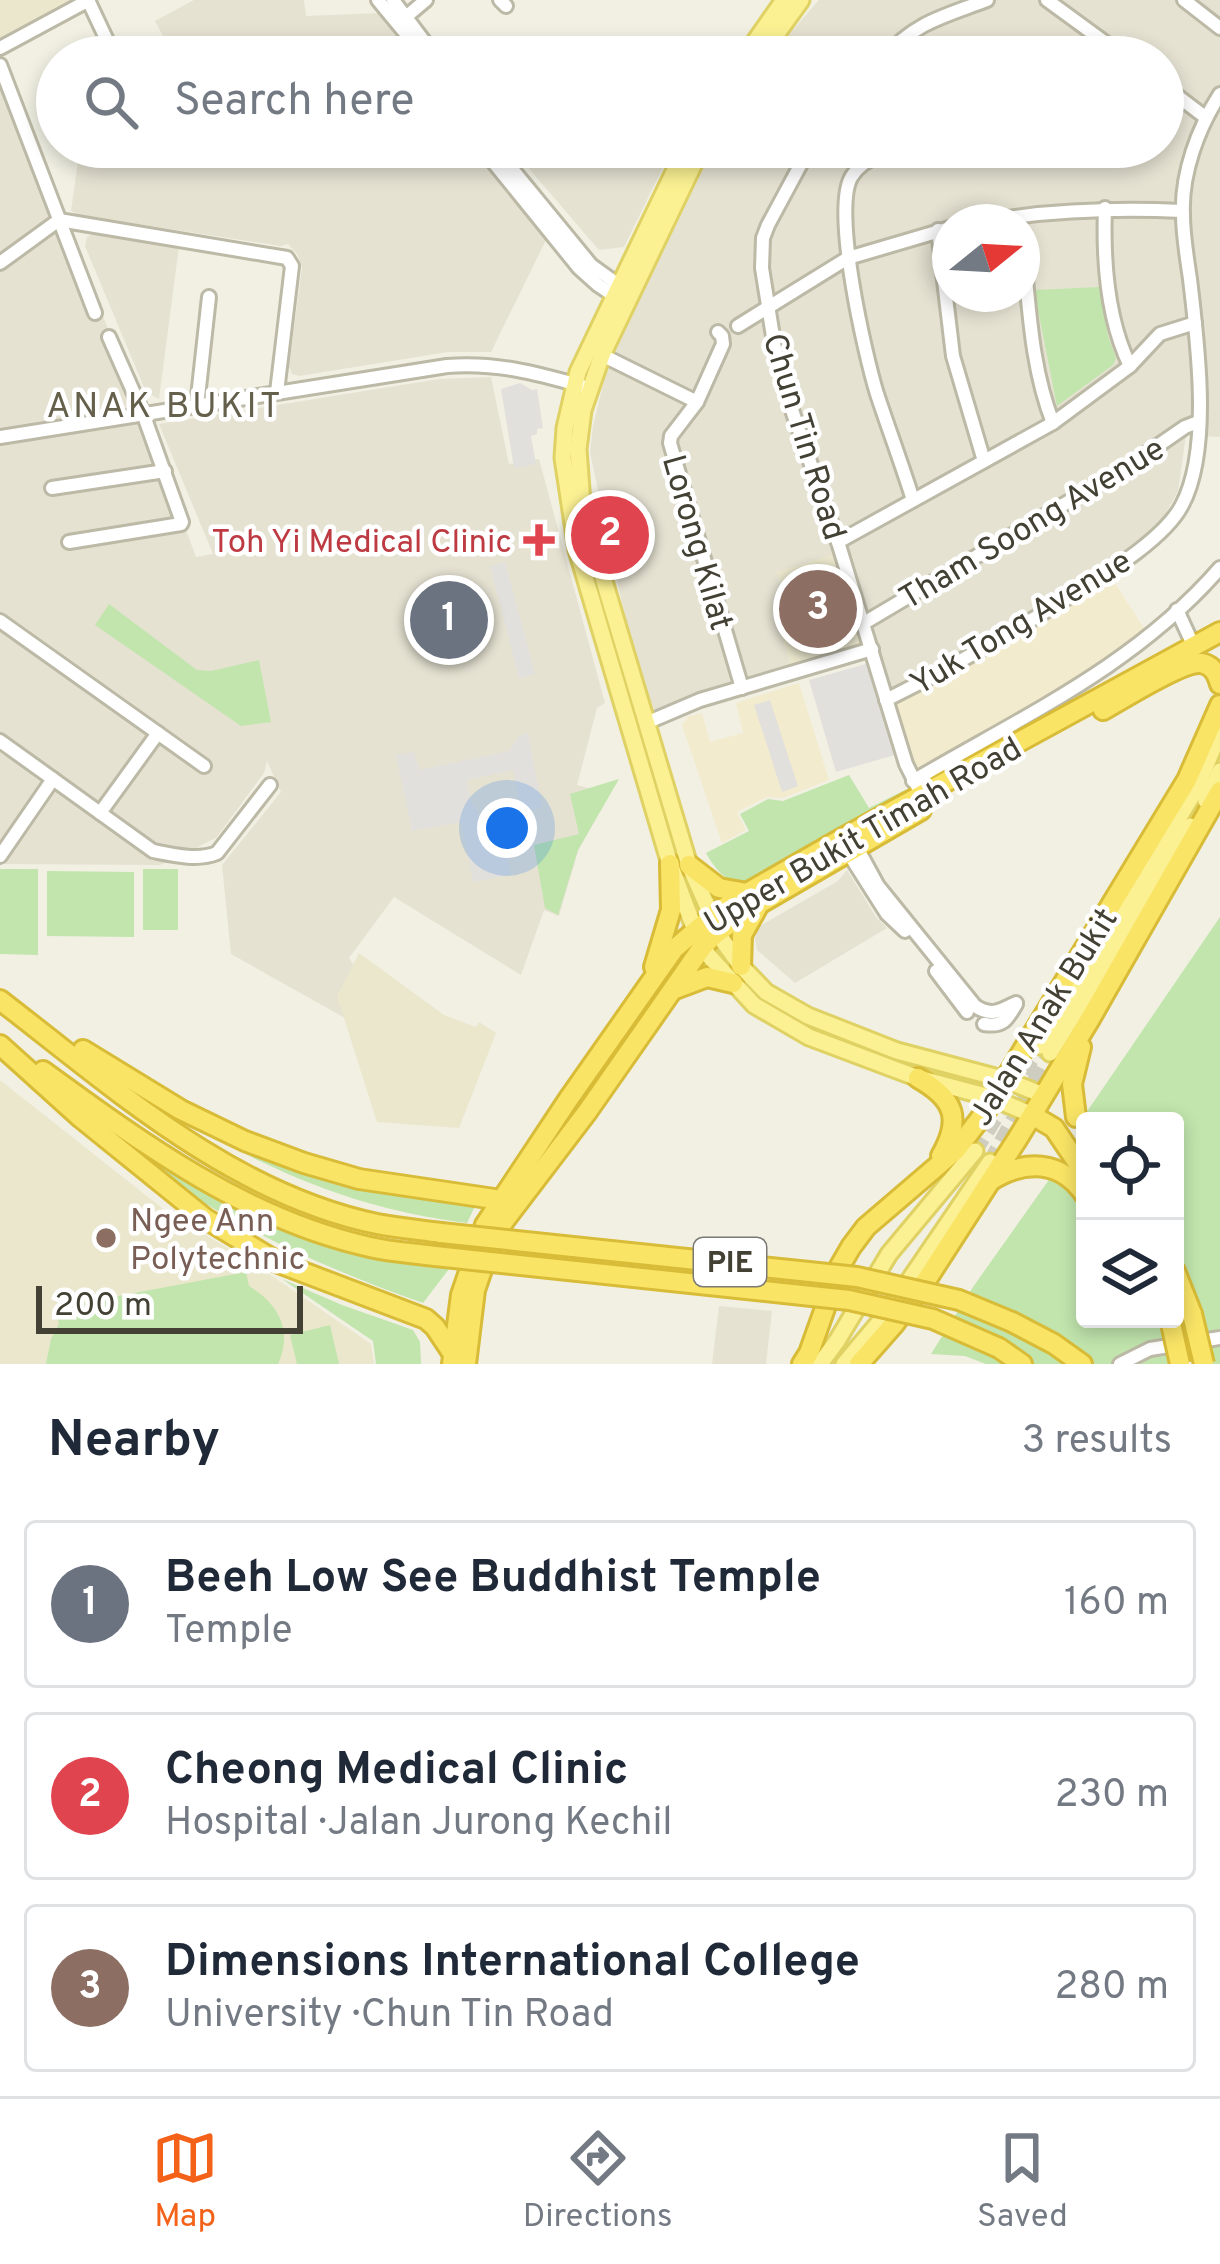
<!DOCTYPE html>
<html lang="en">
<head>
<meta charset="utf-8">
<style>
	body { margin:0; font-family:Overpass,sans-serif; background:#f6f6f7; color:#1f2937 }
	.controls { position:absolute; right:36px; bottom:36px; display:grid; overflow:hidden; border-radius:12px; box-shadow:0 6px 18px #0003 }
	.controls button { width:108px; height:108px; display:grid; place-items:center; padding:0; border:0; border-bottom:3px solid #e0e1e3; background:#fff; color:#1f2937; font:60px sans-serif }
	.compass { position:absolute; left:932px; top:204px; width:108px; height:108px; border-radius:50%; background:#fff; box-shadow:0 6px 18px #0003; rotate:72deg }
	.scale { position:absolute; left:36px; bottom:30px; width:267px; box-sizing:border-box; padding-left:12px; border:6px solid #434034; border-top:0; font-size:33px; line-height:42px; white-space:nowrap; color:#434034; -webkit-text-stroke:9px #fff; paint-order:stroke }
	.you { position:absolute; left:507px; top:828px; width:42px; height:42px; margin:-30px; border:9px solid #fff; border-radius:50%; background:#1a73e8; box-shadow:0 0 0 18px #1a73e833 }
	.badge { display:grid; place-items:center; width:78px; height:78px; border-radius:50%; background:#f36218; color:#fff; font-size:39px; font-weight:700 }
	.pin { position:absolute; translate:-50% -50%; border:6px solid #fff; box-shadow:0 3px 12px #0006 }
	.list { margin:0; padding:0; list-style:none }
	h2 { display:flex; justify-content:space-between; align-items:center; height:156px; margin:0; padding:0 48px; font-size:51px }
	h2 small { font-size:39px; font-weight:400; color:#747a83 }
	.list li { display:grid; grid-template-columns:78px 1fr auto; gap:36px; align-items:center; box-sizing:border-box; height:168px; margin:0 24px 24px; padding:0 24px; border:3px solid #e0e1e3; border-radius:12px }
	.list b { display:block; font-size:45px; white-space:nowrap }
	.list p { margin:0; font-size:39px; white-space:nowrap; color:#747a83 }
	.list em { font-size:39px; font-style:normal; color:#747a83 }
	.icon { flex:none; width:66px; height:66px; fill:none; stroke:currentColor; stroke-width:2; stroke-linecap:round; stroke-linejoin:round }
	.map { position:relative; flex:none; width:1220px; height:1364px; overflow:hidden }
	.search { position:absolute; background:#fff; box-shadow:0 6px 18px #0003; left:36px; right:36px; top:36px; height:132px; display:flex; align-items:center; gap:30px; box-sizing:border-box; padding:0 42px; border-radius:66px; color:#747a83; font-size:45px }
	.sheet { height:732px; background:#fff }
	nav { display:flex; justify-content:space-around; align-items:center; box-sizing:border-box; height:168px; border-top:3px solid #e0e1e3; background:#fff; font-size:33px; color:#747a83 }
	nav a { display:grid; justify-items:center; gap:6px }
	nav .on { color:#f36218 }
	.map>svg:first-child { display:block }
	.residential { fill:#e5e2d2; fill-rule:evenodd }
	.commercial { fill:#f3ebce }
	.education { fill:#eae7cd }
	.green { fill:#c1e5ad }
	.parking { fill:#e2e0dc }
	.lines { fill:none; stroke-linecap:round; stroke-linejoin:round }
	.major-tunnel { stroke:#cecdc0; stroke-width:15; stroke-dasharray:15 8; stroke-linecap:butt }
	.minor-casing { stroke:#bcb9a6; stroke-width:18 }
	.major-casing { stroke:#dfd163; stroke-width:21 }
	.highway-casing { stroke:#d8bb37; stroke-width:24 }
	.minor { stroke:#fff; stroke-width:12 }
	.major { stroke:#fbf193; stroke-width:15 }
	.highway { stroke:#f9e466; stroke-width:18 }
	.highway-bridge-casing { stroke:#d8bb37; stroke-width:24; stroke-linecap:butt }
	.highway-bridge { stroke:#f9e466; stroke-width:18 }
	.health-dot { fill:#e0444e; stroke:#fff; stroke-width:4.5 }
	.education-dot { fill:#8d6e63; stroke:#fff; stroke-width:4.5 }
	.labels { text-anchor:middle; stroke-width:9; stroke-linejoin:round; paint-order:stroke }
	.shield { fill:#fff; stroke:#7b7971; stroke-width:3 }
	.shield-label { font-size:30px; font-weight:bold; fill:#434034 }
	.street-label { font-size:33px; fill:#434034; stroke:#fff }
	.health-label { font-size:33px; fill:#be3a42; stroke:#fff; text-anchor:end }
	.education-label { font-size:33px; fill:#785e54; stroke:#fff; text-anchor:start }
	.neighbourhood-label { font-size:36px; letter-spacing:3px; fill:#65604b; stroke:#fff }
</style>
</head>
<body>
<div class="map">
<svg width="1220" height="1364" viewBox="0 0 1220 1364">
	<rect width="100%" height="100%" fill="#f1f0e3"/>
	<!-- residential -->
	<g class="residential">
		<polygon points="194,0 304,0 306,16 381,13 409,57 140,57 169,47 155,21"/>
		<path d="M 819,0 L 1220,0 L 1220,437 L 1186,435 L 1178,491 L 1156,531 L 1118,561 L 1078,586 L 881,694 L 838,554 L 777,572 L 787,607 L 775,611 L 791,666 L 653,711 L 644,707 L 590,452 L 593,426 L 608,364 L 714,147 L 1163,147 L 1163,57 L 769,57 ZM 950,222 L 1022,222 L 1022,294 L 950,294 Z"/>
		<polygon points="0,66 144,416 196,557 213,554 159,424 439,379 491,377 509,464 539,459 605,703 597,708 577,785 609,794 578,851 559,916 544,910 521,975 394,897 349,958 368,989 345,1018 231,954 222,865 281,792 267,761 264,773 216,838 160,865 0,864"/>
		<polygon points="80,147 466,147 505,187 546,240 491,352 448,352 299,376 292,374 289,366 302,267 297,254 288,244 280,246 79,215 71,211"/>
		<polygon points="529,147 673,147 624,247 599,250 520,158"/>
		<polygon points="95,233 179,246 159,399 146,392 85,246 87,237"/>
		<polygon points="847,870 876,917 887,928 795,983 757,950 755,939 758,927 838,881"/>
		<polygon points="719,1306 772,1311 766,1364 712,1364"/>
	</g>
	<!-- commercial -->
	<g class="commercial">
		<polygon points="1111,577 1149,636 1087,680 917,774 889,696"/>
		<polygon points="799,683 829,780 783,798 767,797 737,812 746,830 722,843 682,725 688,717 702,713 710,742 743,733 736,703"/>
	</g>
	<!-- education -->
	<g class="education">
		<polygon points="0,0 73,0 0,42"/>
		<polygon points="838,553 865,644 791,666 774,611 787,606 777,572"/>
		<polygon points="359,953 444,1015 476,1027 479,1022 496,1033 459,1128 377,1122 337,996"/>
		<polygon points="0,1080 167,1212 256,1265 371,1344 374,1364 0,1364"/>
	</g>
	<!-- green -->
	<g class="green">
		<polygon points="1100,287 1108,336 1116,358 1113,365 1057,406 1034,290"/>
		<polygon points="109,604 197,670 211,671 259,660 271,722 241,726 95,625"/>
		<path d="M 849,775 L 869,808 L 905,790 L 908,796 L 900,807 L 740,886 C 723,878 715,869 706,853 L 749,831 L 740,814 L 768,799 L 783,801 Z"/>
		<polygon points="619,779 578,850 558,915 545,908 534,845 579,834 570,794"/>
		<polygon points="0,869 38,869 38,955 0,954"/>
		<rect x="143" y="869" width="35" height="61"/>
		<polygon points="47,871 134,872 134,937 47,936"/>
		<polygon points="1220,917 1220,1364 1209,1364 1202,1333 1166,1337 1173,1364 986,1364 965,1356 931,1354 973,1287 1085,1129 1085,1319 1175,1319 1175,1121 1088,1121 1084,1116"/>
		<path d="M 190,1118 L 258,1152 L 477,1202 L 467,1223 C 395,1214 328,1194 262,1162 C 237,1151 213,1133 190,1118 Z"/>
		<path d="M 130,1144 L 364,1254 L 449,1269 L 423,1303 C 344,1275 266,1242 195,1197 C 172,1182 151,1161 130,1144 Z"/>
		<path d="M 246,1272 L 249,1286 C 279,1304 293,1331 278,1364 L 46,1364 L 51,1339 L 59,1324 L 55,1308 Z"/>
		<polygon points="282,1279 342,1305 413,1330 420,1342 421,1364 376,1364 373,1341"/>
		<polygon points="330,1325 339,1364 297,1364 290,1335"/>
	</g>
	<!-- parking -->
	<g class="parking">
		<polygon points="520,383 532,390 537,389 543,428 537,429 537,434 531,436 536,464 514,468 501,389"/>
		<polygon points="505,562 535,674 519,678 490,566"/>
		<polygon points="866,664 895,755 836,772 809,680"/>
		<polygon points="770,700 798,786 782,792 754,705"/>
		<polygon points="528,733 542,807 522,813 513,770 467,780 471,801 481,818 499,815 511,875 473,882 461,822 412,831 396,755 414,752 419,770 509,751 519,736"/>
	</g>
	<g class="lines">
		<!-- major-tunnel -->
		<g class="major-tunnel">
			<polyline points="975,1151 1040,1046"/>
			<polyline points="990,1162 1050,1053"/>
		</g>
		<defs>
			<g id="minor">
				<polyline points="88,0 112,51"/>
				<polyline points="378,0 425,57"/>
				<polyline points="393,0 436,57"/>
				<polyline points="500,0 506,6"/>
				<polyline points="1047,0 1125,57"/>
				<polyline points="1184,0 1220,28"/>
				<polyline points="407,16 426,0"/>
				<polyline points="0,48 89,0"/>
				<path d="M 885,57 C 915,22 945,16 987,0"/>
				<polyline points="0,65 95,313"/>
				<polyline points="1163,85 1205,117"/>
				<polyline points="481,147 579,268 598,285 622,301"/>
				<polyline points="494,147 591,265 627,291"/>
				<polyline points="810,147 768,225 763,238 762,268 775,349 793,413 838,542 906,764 922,796"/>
				<polyline points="508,168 523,147"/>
				<path d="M 1105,208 C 1103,260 1107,319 1130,366"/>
				<polyline points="59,220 287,258 292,266 277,392"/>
				<path d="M 981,222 C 1049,210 1113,208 1182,211"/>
				<polyline points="938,230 953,356 984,461"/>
				<path d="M 1022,238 C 1029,300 1030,365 1053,423"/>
				<polyline points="0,263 59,220"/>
				<polyline points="738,326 848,258 950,228"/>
				<polyline points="718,332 722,336 723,344 697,402 671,436 670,443 742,688"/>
				<polyline points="602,355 697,402"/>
				<polyline points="197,406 209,297"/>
				<path d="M 0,437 L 447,366 C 495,362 536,373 582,386"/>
				<polyline points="52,488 165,471"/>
				<path d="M 913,500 C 902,465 889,430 877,394 C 865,355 831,207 852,176 C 866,154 894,151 918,147"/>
				<polyline points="69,542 181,524 182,522 144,416 109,337"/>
				<polyline points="838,542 1053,423 1130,366 1160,334 1195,323"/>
				<polyline points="1177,610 1194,647"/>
				<polyline points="0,621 204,766"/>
				<polyline points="864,623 1127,467 1185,427 1198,422"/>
				<path d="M 886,700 C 952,667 1015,631 1077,592 C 1109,572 1165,538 1182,505 C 1212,449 1197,340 1190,279 C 1187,258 1183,236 1183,215 C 1181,174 1198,128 1220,94"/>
				<polyline points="646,723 700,700 872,649"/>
				<path d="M 0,741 L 153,851 C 173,855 198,861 217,853 L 270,785"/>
				<path d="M 913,781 C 1023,716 1135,666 1220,568"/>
				<polyline points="100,813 158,733"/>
				<path d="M 854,842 L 878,886 L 975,1006 C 991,1017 1000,1011 1016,1003"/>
				<polyline points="847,851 887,914 905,931"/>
				<polyline points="0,856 53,779"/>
				<polyline points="936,971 967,1012"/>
				<path d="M 984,1024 C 1003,1027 1007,1020 1016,1004"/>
				<polyline points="1120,1364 1150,1349 1220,1338"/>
			</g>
			<g id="major">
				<polyline points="744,57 784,0"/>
				<polyline points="760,57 801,0"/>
				<polyline points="686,147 578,372 565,428 563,458 577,550 670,864 695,930 708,955 754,1005 809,1037 918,1078 993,1098 1032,1115"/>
				<polyline points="702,147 602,355 583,410 578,449 582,503 599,564 689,865 723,941 741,966 766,992 808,1016 897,1051 1006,1080 1043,1095"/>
				<polyline points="1206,801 1220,771"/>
				<polyline points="1040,1046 1195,791 1220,732"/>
				<polyline points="1050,1053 1190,826"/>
				<polyline points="820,1364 837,1341 889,1254 975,1151"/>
				<polyline points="844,1364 887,1313 990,1162"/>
			</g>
			<g id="highway">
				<path d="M 1103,710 C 1123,699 1182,661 1201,663 C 1213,665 1217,674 1220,684"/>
				<polyline points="689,865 719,888 747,893"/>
				<polyline points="741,966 742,935 757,908"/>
				<polyline points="654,967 671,910 670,864"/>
				<polyline points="675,989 707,977 733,983"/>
				<path d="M 0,1000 C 114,1088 232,1194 377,1224 C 398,1228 420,1230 441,1233"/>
				<polyline points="0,1045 81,1118 206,1219 279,1263 426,1319 435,1327 453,1354"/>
				<polyline points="83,1050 181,1110 245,1141 304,1163 359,1179 501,1200"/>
				<path d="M 43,1071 C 143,1144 247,1220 370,1247 C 391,1252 413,1253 435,1256"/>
				<path d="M 918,1078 C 955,1099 962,1119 941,1156"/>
				<polyline points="1032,1115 1054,1128 1085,1174"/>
				<polyline points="1076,1117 1072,1084 1081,1047"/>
				<path d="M 990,1181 C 1025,1159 1061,1160 1085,1195"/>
				<polyline points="1175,1271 1192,1314"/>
				<polyline points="1012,1322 1054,1344 1082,1364"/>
				<polyline points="999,1348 1022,1364"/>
				<polyline points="452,1364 461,1295 485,1225 568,1100 674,949 720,910 747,893 841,839 1220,632"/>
				<polyline points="466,1364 475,1290 489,1249 504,1221 587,1112 703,946 718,932 759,904 921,810"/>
				<polyline points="802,1364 809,1353 840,1266 851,1247 866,1227 956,1150 986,1111 1187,780 1220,705"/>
				<polyline points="859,1364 895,1323 927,1279 1018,1138 1090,1019 1220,791"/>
			</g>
		</defs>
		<!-- minor casing -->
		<use href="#minor" class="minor-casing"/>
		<!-- major casing -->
		<use href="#major" class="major-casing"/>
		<!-- highway casing -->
		<use href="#highway" class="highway-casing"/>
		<!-- minor -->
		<use href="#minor" class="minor"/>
		<!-- major -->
		<use href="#major" class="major"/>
		<!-- highway -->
		<use href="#highway" class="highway"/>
		<defs>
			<g id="highway-bridge">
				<polyline points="441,1233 857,1277 959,1300 1012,1322"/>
				<polyline points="435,1256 849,1300 933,1319 999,1348"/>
				<polyline points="1192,1314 1204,1364"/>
				<polyline points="1170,1319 1180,1364"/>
			</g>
		</defs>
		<!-- highway-bridge casing -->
		<use href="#highway-bridge" class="highway-bridge-casing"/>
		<!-- highway-bridge -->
		<use href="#highway-bridge" class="highway-bridge"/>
	</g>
	<!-- markers -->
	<path class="health-dot" d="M533 522h12v12h12v12h-12v12h-12v-12h-12v-12h12z"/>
	<circle class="education-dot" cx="106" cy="1238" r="12"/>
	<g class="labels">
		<!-- shield labels -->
		<rect class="shield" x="694" y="1238" width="72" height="48" rx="9"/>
		<g class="shield-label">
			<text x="730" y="1272">PIE</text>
		</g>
		<!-- street labels -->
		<g class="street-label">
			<text transform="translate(806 436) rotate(73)" y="12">Chun Tin Road</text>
			<text transform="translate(1031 522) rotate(-31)" y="12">Tham Soong Avenue</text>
			<text transform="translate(699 542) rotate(74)" y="12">Lorong Kilat</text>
			<text transform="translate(1020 621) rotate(-31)" y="12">Yuk Tong Avenue</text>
			<text transform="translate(862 834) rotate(-30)" y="12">Upper Bukit Timah Road</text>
			<text transform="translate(1042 1016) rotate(-58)" y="12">Jalan Anak Bukit</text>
		</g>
		<!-- health labels -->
		<g class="health-label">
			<text x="512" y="552">Toh Yi Medical Clinic</text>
		</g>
		<!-- education labels -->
		<g class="education-label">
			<text x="130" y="1231">Ngee Ann<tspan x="130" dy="38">Polytechnic</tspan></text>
		</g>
		<!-- neighbourhood labels -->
		<g class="neighbourhood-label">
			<text x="165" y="417">ANAK BUKIT</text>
		</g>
	</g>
</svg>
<div class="controls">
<button><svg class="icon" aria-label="locate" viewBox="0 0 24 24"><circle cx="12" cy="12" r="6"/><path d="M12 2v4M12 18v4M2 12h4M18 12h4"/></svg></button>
<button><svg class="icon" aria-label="layers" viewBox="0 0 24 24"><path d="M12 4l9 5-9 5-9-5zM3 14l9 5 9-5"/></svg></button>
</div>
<svg class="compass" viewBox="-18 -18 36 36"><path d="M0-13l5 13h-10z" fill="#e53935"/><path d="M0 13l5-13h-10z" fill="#747a83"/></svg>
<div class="scale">200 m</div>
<div class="you"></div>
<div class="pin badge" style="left:449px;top:620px;background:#6b7280">1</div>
<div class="pin badge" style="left:610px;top:535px;background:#e0444e">2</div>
<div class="pin badge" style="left:818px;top:609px;background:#8d6e63">3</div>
<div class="search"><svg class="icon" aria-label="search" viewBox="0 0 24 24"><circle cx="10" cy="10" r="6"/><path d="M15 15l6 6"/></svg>Search here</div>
</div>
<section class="sheet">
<h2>Nearby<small>3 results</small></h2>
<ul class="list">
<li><span class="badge" style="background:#6b7280">1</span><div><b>Beeh Low See Buddhist Temple</b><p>Temple</p></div><em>160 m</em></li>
<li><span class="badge" style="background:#e0444e">2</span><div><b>Cheong Medical Clinic</b><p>Hospital · Jalan Jurong Kechil</p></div><em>230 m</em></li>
<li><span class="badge" style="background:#8d6e63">3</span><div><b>Dimensions International College</b><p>University · Chun Tin Road</p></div><em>280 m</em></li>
</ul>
</section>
<nav>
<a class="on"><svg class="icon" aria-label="map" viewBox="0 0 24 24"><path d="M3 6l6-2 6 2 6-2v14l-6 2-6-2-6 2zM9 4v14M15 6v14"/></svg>Map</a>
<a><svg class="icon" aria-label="directions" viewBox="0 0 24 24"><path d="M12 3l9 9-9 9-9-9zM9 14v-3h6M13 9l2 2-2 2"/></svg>Directions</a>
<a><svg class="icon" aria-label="saved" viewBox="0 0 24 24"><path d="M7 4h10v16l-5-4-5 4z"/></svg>Saved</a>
</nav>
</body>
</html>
